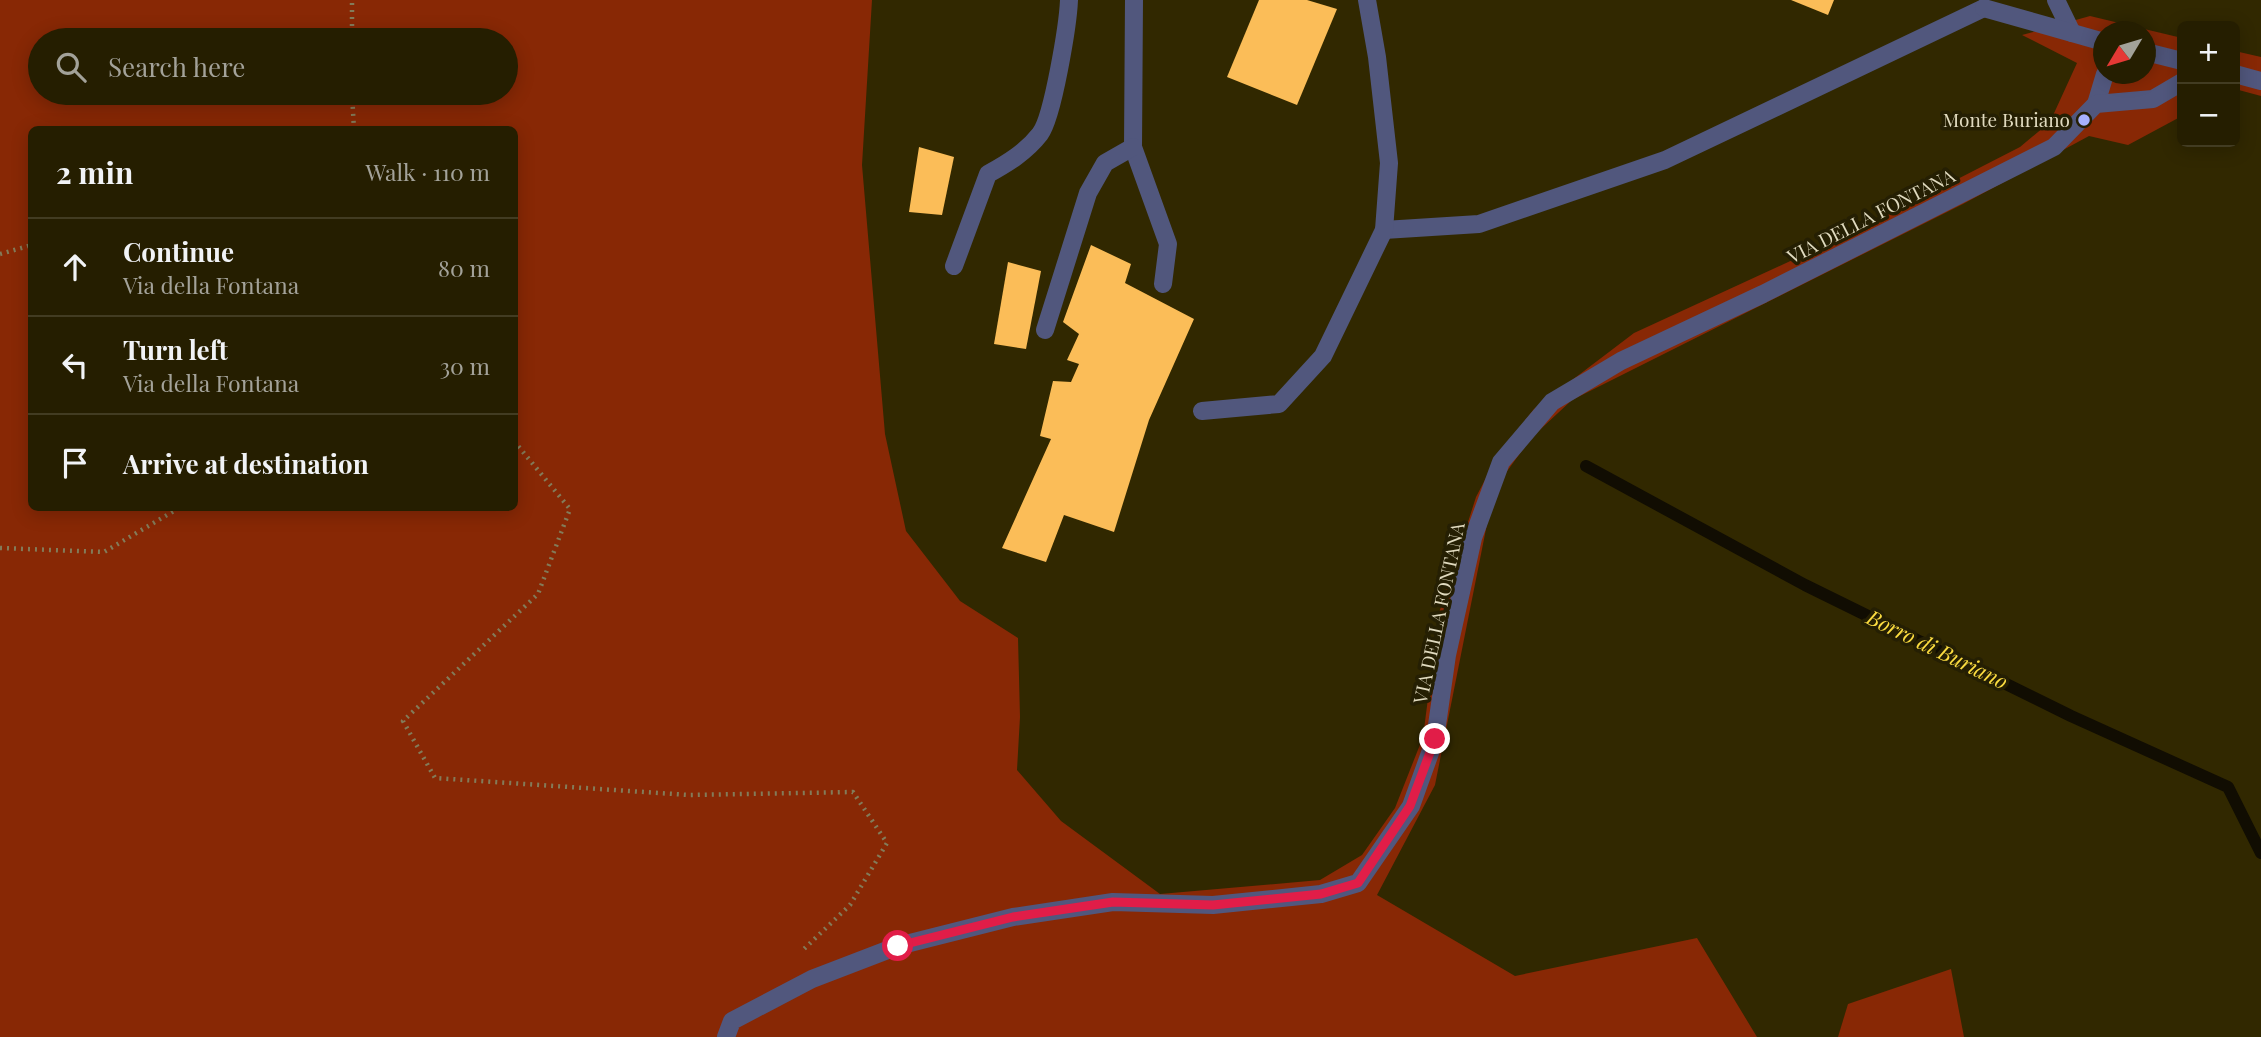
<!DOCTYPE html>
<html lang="en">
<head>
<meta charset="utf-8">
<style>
	body { margin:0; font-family:"Playfair Display",serif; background:#2d270a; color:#f1f3f6 }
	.controls { position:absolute; right:21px; top:21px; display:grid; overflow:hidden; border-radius:10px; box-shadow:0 4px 18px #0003 }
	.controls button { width:63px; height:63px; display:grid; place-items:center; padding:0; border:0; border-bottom:2px solid #423c22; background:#251e00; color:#f1f3f6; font:35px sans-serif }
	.compass { position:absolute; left:2093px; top:21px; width:63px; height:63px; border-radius:50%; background:#251e00; box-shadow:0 4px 18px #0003; rotate:232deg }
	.stop { position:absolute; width:21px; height:21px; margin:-16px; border:5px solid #e11d48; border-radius:50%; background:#fff }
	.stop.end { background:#e11d48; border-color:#fff; box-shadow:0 2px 7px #0008 }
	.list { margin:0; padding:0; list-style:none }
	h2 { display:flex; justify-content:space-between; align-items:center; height:91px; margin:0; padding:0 28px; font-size:30px }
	h2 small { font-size:23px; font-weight:400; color:#a3a299 }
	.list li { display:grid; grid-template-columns:46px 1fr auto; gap:21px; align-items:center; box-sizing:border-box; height:98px; padding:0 28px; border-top:2px solid #423c22 }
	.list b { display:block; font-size:26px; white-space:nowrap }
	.list p { margin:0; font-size:23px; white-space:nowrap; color:#a3a299 }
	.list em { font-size:23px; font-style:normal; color:#a3a299 }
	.icon { flex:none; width:38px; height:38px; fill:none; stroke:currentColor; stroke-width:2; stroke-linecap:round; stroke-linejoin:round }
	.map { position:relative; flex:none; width:2261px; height:1037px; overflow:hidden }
	.search { position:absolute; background:#251e00; box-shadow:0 4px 18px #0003; left:28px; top:28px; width:490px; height:77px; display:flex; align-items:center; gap:18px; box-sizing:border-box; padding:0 24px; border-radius:38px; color:#a3a299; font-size:26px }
	.panel { position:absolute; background:#251e00; box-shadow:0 4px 18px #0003; left:28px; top:126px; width:490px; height:385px; border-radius:10px }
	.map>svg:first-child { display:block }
	.forest { fill:#882805; fill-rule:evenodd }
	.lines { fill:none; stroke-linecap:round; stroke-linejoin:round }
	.stream { stroke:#110d02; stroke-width:12 }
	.building { fill:#fbbd58 }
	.path { stroke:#837b59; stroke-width:4.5; stroke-dasharray:2 5; stroke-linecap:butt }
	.lane { stroke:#51577d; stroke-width:18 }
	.street { stroke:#51577d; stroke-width:18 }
	.route { stroke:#e11d48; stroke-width:9 }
	.poi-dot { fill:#a6b1fc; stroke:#251f03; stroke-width:2.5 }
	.labels { text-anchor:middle; stroke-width:7; stroke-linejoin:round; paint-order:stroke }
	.poi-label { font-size:19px; fill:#e0dabf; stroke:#251f03; text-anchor:end }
	.street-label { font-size:19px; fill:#e0dabf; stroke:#251f03 }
	.water-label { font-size:21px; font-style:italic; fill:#fbdc40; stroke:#251f03 }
</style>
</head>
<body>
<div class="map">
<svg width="2261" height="1037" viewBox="0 0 2261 1037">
	<rect width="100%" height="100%" fill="#312800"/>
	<!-- forest -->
	<g class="forest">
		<path d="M 0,0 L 872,0 L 862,165 L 885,434 L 906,531 L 960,601 L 1018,638 L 1020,717 L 1017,770 L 1061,821 L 1160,894 L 1320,880 L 1362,855 L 1395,808 L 1423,737 L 1439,613 L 1476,497 L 1497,457 L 1534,409 L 1634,333 L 1864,227 L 2020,147 L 2050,122 L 2077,63 L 2022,35 L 2090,16 L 2182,38 L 2182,116 L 2128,145 L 2089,136 L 1963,204 L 1572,400 L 1531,438 L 1505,474 L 1487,524 L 1435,785 L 1377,895 L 1515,976 L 1697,938 L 1757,1037 L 0,1037 ZM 2104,32 L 2146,32 L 2146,74 L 2104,74 ZM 40,40 L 506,40 L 506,93 L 40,93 ZM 32,130 L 514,130 L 514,508 L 32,508 Z"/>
		<polygon points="2235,51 2261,57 2261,96 2235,89"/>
		<polygon points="1951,969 1964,1037 1838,1037 1848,1004"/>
	</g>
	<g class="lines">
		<!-- stream -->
		<polyline class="stream" points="1586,466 1805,585 2071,716 2228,787 2261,853"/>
	</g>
	<!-- building -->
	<g class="building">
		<polygon points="1259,0 1307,0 1337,9 1297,105 1227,77"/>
		<polygon points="1791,0 1834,0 1828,15"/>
		<polygon points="919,147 954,157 942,215 909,212"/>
		<polygon points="1091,245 1131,264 1125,283 1194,319 1149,420 1114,532 1064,515 1046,562 1002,548 1051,439 1040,436 1053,381 1071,382 1079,364 1067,360 1079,334 1063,322"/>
		<polygon points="1008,262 1041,271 1026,349 994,344"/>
	</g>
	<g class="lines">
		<!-- path -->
		<g class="path">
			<polyline points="352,40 352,0"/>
			<polyline points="352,93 354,130"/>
			<polyline points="0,254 32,245"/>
			<polyline points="514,441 570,509 538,594 403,721 435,778 689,795 853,792 887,843 850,905 804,949"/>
			<polyline points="0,548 104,552 179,508"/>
		</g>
		<!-- lane -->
		<g class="lane">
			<polyline points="1134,0 1133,147 1168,244 1163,284"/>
			<polyline points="2056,0 2072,33"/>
			<polyline points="1384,230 1479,224 1665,160 1984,8"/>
			<path d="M 954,266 L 988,174 C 1008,163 1026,152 1040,134 C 1053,117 1068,24 1069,0"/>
			<polyline points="1045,330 1088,193 1105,163 1133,147"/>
			<polyline points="1202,411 1279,404 1323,356 1384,230 1389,163 1377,57 1367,0"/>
		</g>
		<!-- street -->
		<g class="street">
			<polyline points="1984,8 2104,42"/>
			<polyline points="2146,52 2182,61"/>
			<polyline points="2235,74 2261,81"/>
			<polyline points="2096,104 2105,74"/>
			<polyline points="726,1037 732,1021 812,979 898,946 1013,917 1113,902 1213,905 1321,894 1358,883 1411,806 1435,739 1447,655 1473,538 1501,462 1552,402 1621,361 1763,294 2054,147 2096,104 2153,99 2182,82"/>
		</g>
	</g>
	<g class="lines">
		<!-- route -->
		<polyline class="route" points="898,946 1013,917 1113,902 1213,905 1321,894 1358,883 1410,806 1435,739"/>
	</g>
	<!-- markers -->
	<circle class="poi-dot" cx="2084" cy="120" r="7"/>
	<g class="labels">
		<!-- poi labels -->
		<g class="poi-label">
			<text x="2070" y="127">Monte Buriano</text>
		</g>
		<!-- street labels -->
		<g class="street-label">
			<text transform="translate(1871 216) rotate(-27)" y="7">VIA DELLA FONTANA</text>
			<text transform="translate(1439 613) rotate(-78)" y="7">VIA DELLA FONTANA</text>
		</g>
		<!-- water labels -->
		<g class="water-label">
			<text transform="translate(1937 650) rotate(26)" y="7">Borro di Buriano</text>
		</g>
	</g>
</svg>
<div class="controls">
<button>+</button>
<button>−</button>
</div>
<svg class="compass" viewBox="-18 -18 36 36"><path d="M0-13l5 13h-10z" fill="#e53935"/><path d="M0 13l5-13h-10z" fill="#a3a299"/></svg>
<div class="stop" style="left:898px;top:946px"></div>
<div class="stop end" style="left:1435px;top:739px"></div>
<div class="search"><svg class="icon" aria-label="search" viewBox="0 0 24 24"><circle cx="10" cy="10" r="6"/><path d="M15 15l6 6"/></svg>Search here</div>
<section class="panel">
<h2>2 min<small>Walk · 110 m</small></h2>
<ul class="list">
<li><svg class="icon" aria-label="ahead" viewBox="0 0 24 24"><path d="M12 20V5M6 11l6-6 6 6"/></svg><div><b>Continue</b><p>Via della Fontana</p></div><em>80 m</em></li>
<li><svg class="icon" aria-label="left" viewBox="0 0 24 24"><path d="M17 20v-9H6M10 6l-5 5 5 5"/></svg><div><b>Turn left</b><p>Via della Fontana</p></div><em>30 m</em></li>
<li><svg class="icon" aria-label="arrive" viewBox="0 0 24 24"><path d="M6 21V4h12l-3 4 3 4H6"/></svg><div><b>Arrive at destination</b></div></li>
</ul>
</section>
</div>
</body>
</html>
